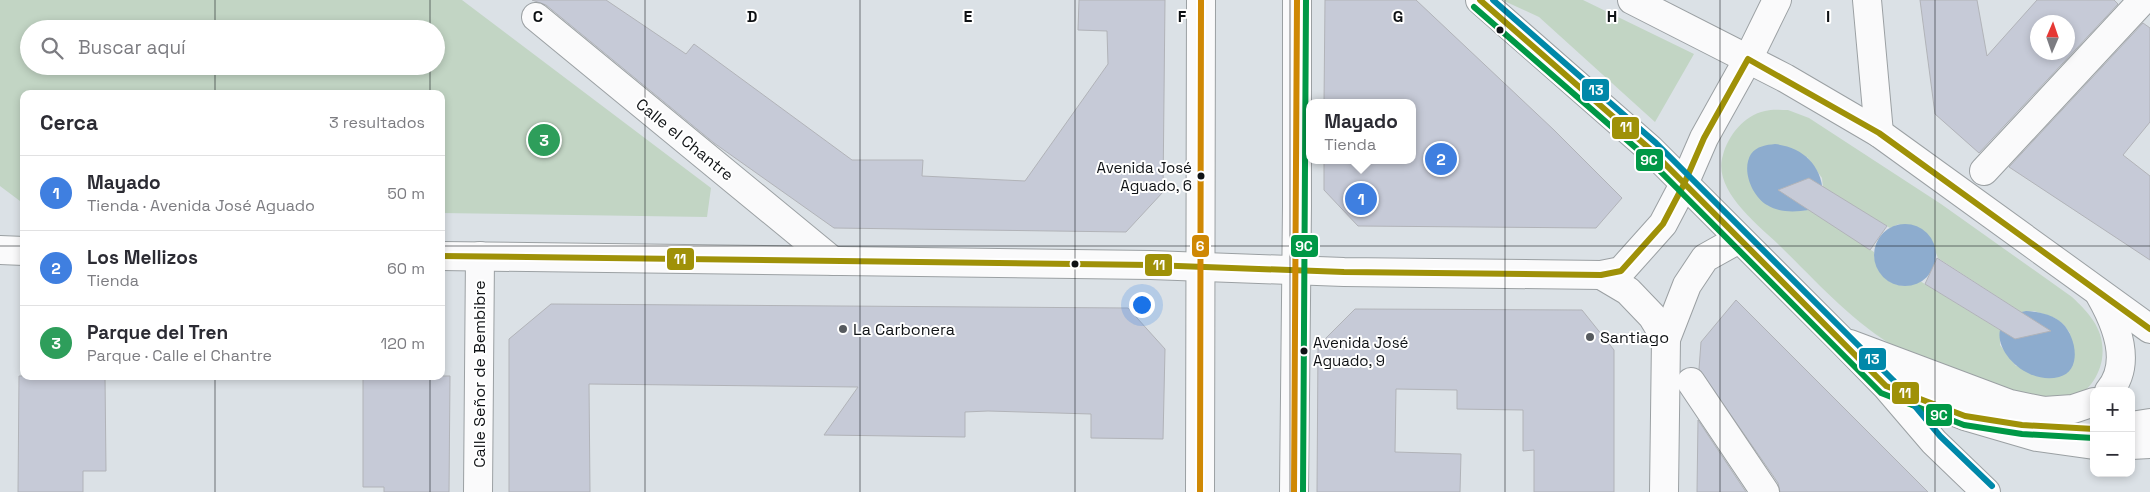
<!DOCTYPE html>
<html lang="es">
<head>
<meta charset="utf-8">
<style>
	body { margin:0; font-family:"Space Grotesk",sans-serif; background:#f2f2f3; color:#2b2b33 }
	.controls { position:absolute; right:15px; bottom:15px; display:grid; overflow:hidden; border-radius:10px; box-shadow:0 2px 8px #0003 }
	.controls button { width:45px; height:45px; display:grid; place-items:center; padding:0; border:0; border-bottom:1px solid #e1e1e2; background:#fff; color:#2b2b33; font:25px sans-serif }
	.compass { position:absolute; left:2030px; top:15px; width:45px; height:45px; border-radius:50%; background:#fff; box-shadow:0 2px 8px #0003; rotate:2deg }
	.you { position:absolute; left:1141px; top:304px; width:18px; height:18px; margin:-12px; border:4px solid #fff; border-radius:50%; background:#1a73e8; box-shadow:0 0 0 8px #1a73e833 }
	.badge { display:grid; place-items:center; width:32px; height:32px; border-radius:50%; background:#d93025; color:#fff; font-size:16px; font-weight:700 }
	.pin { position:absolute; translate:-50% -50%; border:2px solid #fff; box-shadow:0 1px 5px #0006 }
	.popup { position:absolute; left:1306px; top:99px; width:110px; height:65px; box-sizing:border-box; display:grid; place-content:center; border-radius:10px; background:#fff; filter:drop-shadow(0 1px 4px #0005); font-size:16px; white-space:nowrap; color:#7c7c81 }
	.popup b { font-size:19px; color:#2b2b33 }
	.popup::after { content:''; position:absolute; left:50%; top:100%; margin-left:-10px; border:10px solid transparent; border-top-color:#fff }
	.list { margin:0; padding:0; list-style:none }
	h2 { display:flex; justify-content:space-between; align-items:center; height:65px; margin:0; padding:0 20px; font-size:21px }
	h2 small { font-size:16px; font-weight:400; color:#7c7c81 }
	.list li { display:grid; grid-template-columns:32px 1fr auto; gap:15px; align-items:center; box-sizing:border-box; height:75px; padding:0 20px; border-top:1px solid #e1e1e2 }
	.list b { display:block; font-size:19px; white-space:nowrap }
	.list p { margin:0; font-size:16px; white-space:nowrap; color:#7c7c81 }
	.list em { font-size:16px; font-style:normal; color:#7c7c81 }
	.icon { flex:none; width:28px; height:28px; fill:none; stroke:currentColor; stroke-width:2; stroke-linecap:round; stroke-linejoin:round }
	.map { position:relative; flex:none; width:2150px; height:492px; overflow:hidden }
	.search { position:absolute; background:#fff; box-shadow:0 2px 8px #0003; left:20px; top:20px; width:425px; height:55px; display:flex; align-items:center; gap:12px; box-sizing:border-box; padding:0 18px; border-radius:28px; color:#7c7c81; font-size:19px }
	.panel { position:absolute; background:#fff; box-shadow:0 2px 8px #0003; left:20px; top:90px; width:425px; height:290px; border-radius:10px }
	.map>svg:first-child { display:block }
	.green { fill:#c2d5c4; fill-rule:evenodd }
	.water { fill:#8dacce }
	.building { fill:#c6cad7; stroke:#b1b3b8; fill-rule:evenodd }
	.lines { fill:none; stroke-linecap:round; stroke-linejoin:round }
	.minor-casing { stroke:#9ba0a3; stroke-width:30 }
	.major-casing { stroke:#9ba0a3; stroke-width:30 }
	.minor { stroke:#fafafb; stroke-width:28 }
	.major { stroke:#fafafb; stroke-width:28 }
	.bus-1-casing { stroke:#fff; stroke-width:10 }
	.bus-2-casing { stroke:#fff; stroke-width:10 }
	.bus-3-casing { stroke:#fff; stroke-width:10 }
	.bus-4-casing { stroke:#fff; stroke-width:10 }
	.bus-1 { stroke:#9f9108; stroke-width:6 }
	.bus-2 { stroke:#cf8804; stroke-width:6 }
	.bus-3 { stroke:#009846; stroke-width:6 }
	.bus-4 { stroke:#0088a9; stroke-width:6 }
	.grid { fill:none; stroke:#0f1215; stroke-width:1; stroke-opacity:0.55 }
	.bus-dot { fill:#0f1215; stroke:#fff; stroke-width:2 }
	.poi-dot { fill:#565a5e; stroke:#fff; stroke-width:2 }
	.labels { text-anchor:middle; stroke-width:4; stroke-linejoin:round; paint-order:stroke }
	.bus-label { font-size:15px; fill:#0f1215; stroke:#fff; text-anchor:end }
	.street-label { font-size:16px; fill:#0f1215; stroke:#fff }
	.poi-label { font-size:16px; fill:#0f1215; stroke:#fff; text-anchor:start }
	.grid-label { font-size:16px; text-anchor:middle; font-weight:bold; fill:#0f1215; stroke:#fff; stroke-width:4; stroke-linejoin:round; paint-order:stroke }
	.line-badge { stroke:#fff; stroke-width:2 }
	.badge-label { font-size:14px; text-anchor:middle; font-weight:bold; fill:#fff }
</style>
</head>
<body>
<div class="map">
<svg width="2150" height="492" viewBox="0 0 2150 492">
	<rect width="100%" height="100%" fill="#dbe1e6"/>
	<!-- green -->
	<g class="green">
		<path d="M 0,0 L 462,0 L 711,188 L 707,217 L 441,213 L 441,94 L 24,94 L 24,204 L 0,186 ZM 29,29 L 436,29 L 436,66 L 29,66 Z"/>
		<polygon points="1502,0 1583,0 1694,54 1655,122 1539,17"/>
		<path d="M 1788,110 L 1809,118 L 1941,204 L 2072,297 C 2090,314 2106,331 2102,359 C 2100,372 2091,390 2077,395 C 2065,400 2049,400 2036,398 C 2023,396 2009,390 1996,386 C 1963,375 1927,366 1897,348 C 1852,322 1815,280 1778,244 C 1756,223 1712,189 1723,155 C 1728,136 1744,115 1765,111 C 1772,109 1781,110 1788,110 ZM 1807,157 L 1822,178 L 1823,187 L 1890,228 L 1899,224 L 1936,253 L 1938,258 L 2021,312 L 2034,311 L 2055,318 L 2063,324 L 2070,333 L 2016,366 L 2000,345 L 2000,330 L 1920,281 C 1896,294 1875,277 1874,252 L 1809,210 L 1788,211 L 1767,205 Z"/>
	</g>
	<!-- water -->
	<g class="water">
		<path d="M 1775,144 C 1802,147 1821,164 1823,192 L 1809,210 C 1795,212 1780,213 1767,205 C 1752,196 1741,170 1751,154 C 1757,146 1766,145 1775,144 Z"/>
		<circle cx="1905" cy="255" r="31"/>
		<path d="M 2026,311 C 2039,312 2051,314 2062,323 C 2076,336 2083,371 2059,377 C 2015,388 1969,321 2026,311 Z"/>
	</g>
	<!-- building -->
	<g class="building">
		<polygon points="532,0 606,0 686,54 694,44 852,160 923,160 922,176 1025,181 1108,64 1107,31 1078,30 1079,0 1165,0 1163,192 1126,232 834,228 714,143 546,5"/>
		<polygon points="1325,0 1416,0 1554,130 1622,198 1596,228 1358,226 1324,190 1324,160 1412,160 1412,103 1324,103"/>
		<path d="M 1920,0 L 1977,0 L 1987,56 L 2037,0 L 2114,0 L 2118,4 L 1979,153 L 1935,114 ZM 2038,22 L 2068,22 L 2068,52 L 2038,52 Z"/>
		<polygon points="2143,23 2150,28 2150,122 2123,155 2150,176 2150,260 2009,167"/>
		<polygon points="1809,178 1887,226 1870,250 1778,190"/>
		<polygon points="1937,258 2021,312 2051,331 2015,339 1925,284"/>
		<polygon points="1736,300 1928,492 1780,492 1778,483 1699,369 1701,342"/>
		<polygon points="551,304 1128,308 1165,349 1163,439 1091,438 1091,414 988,411 965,412 965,437 824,435 858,387 589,384 590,492 509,492 509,339"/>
		<polygon points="1355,309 1582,310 1614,350 1614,492 1534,492 1534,450 1523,451 1523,410 1457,409 1457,390 1396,389 1395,452 1461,454 1460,492 1317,492 1318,346"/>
		<polygon points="19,376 105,376 106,471 83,471 83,492 18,492"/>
		<polygon points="363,376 450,376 449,492 384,492 384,487 363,487"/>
		<polygon points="1698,420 1746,492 1697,492"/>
	</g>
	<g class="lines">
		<defs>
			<g id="minor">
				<polyline points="1867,0 1879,133"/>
				<polyline points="536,17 833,261"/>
				<polyline points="1748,59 1777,0"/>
				<polyline points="1984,171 2143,0"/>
				<polyline points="0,250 24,251"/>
				<polyline points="441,256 1151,265 1344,272 1601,275 1621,271 1663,224 1684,184"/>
				<polyline points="1601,275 1628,291 1652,316 1666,339"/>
				<polyline points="1691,382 1765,492"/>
				<polyline points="478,492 480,256"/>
				<polyline points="1664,492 1666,339 1687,285 1705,258 1739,239"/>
			</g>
			<g id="major">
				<polyline points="1480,0 1650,149 1842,341 1886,386 1934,442 1986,492"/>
				<polyline points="1632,0 1785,78 1879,133 2150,329"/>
				<polyline points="1684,184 1704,138 1748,59"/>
				<path d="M 2100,295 C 2116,323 2133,363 2109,391"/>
				<polyline points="1850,344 2010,404 2044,411 2073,409 2094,402"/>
				<polyline points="1890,387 1965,416 2037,437 2094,445"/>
				<polyline points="2131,426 2150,423"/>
				<polyline points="2131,445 2150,444"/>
				<polyline points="1200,492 1201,0"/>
				<polyline points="1294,492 1297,206 1297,0"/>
			</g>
		</defs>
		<!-- minor casing -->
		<use href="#minor" class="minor-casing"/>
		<!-- major casing -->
		<use href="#major" class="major-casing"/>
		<!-- minor -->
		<use href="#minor" class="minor"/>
		<!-- major -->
		<use href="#major" class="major"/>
		<defs>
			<g id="bus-1">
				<polyline points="1480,0 1650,149 1886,386 1965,416 2022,425 2094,429"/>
				<polyline points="441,256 1151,265 1344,272 1601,275 1621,271 1663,224 1684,184 1704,138 1748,59 1879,133 2150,329"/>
			</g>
			<g id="bus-2">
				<polyline points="1200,492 1201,0"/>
				<polyline points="1294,492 1297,0"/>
			</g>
			<g id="bus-3">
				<polyline points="1474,7 1644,155 1881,393 1964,425 2022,434 2094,438"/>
				<polyline points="1303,492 1306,0"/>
			</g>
			<polyline id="bus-4" points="1493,0 1656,143 1893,380 1940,436 1992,486"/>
		</defs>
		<!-- bus-1 casing -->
		<use href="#bus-1" class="bus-1-casing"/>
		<!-- bus-2 casing -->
		<use href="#bus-2" class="bus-2-casing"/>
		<!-- bus-3 casing -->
		<use href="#bus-3" class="bus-3-casing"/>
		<!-- bus-4 casing -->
		<use href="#bus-4" class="bus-4-casing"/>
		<!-- bus-1 -->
		<use href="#bus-1" class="bus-1"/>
		<!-- bus-2 -->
		<use href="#bus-2" class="bus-2"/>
		<!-- bus-3 -->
		<use href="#bus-3" class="bus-3"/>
		<!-- bus-4 -->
		<use href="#bus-4" class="bus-4"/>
	</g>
	<!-- grid -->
	<path class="grid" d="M 215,0 L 215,29M 430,0 L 430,29M 645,0 L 645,492M 860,0 L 860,492M 1075,0 L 1075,492M 1290,0 L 1290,492M 1505,0 L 1505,492M 1720,0 L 1720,492M 1935,0 L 1935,492M 215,66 L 215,94M 430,66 L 430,94M 0,246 L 24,246M 441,246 L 2150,246M 215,376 L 215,492M 430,376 L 430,492"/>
	<!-- markers -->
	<g class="bus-dot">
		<circle cx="1500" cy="30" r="4.5"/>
		<circle cx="1201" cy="176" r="4.5"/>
		<circle cx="1075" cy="264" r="4.5"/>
		<circle cx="1304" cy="351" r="4.5"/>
	</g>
	<g class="poi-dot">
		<circle cx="843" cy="329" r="5"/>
		<circle cx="1590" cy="337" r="5"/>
	</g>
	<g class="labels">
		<!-- bus labels -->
		<g class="bus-label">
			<text x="1192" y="173">Avenida José<tspan x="1192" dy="18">Aguado, 6</tspan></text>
			<text x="1313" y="348" text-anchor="start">Avenida José<tspan x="1313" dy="18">Aguado, 9</tspan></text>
		</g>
		<!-- street labels -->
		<g class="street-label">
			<text transform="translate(685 139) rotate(39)" y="6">Calle el Chantre</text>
			<text transform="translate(479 374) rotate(-90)" y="6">Calle Señor de Bembibre</text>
		</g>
		<!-- poi labels -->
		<g class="poi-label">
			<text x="853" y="335">La Carbonera</text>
			<text x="1600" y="343">Santiago</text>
		</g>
	</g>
	<g class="grid-label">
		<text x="538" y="22">C</text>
		<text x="752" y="22">D</text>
		<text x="968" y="22">E</text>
		<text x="1182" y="22">F</text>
		<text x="1398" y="22">G</text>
		<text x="1612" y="22">H</text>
		<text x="1828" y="22">I</text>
	</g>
	<g class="line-badge">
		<rect x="1581" y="78" width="29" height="24" rx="5" fill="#0088a9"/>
		<rect x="1611" y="116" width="29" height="24" rx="5" fill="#9f9108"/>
		<rect x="1635" y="148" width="29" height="24" rx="5" fill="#009846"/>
		<rect x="1191" y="234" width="19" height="24" rx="5" fill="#cf8804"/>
		<rect x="1290" y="234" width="29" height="24" rx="5" fill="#009846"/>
		<rect x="666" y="247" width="29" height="24" rx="5" fill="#9f9108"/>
		<rect x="1144" y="253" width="29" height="24" rx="5" fill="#9f9108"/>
		<rect x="1858" y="347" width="29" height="24" rx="5" fill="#0088a9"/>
		<rect x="1891" y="381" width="29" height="24" rx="5" fill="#9f9108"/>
		<rect x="1925" y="403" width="28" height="24" rx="5" fill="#009846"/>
	</g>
	<g class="badge-label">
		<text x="1596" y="95">13</text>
		<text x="1626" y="132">11</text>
		<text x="1649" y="165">9C</text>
		<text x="1200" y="251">6</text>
		<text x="1304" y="251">9C</text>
		<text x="680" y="264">11</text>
		<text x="1159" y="270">11</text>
		<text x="1872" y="364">13</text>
		<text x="1905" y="398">11</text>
		<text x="1939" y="420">9C</text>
	</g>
</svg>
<div class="controls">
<button>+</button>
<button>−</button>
</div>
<svg class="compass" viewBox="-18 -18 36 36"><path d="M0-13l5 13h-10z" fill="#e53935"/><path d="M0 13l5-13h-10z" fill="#7c7c81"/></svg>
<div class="you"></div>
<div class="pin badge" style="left:1361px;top:199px;background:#3f7fe0">1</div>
<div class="popup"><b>Mayado</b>Tienda</div>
<div class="pin badge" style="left:1441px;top:159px;background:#3f7fe0">2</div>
<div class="pin badge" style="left:544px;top:140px;background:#2e9e5b">3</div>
<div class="search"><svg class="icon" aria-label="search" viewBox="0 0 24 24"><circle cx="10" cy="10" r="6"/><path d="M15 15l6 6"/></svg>Buscar aquí</div>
<section class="panel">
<h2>Cerca<small>3 resultados</small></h2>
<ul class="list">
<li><span class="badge" style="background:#3f7fe0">1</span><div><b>Mayado</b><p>Tienda · Avenida José Aguado</p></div><em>50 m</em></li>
<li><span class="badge" style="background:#3f7fe0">2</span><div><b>Los Mellizos</b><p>Tienda</p></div><em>60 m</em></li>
<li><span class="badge" style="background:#2e9e5b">3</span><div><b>Parque del Tren</b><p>Parque · Calle el Chantre</p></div><em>120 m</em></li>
</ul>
</section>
</div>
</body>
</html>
